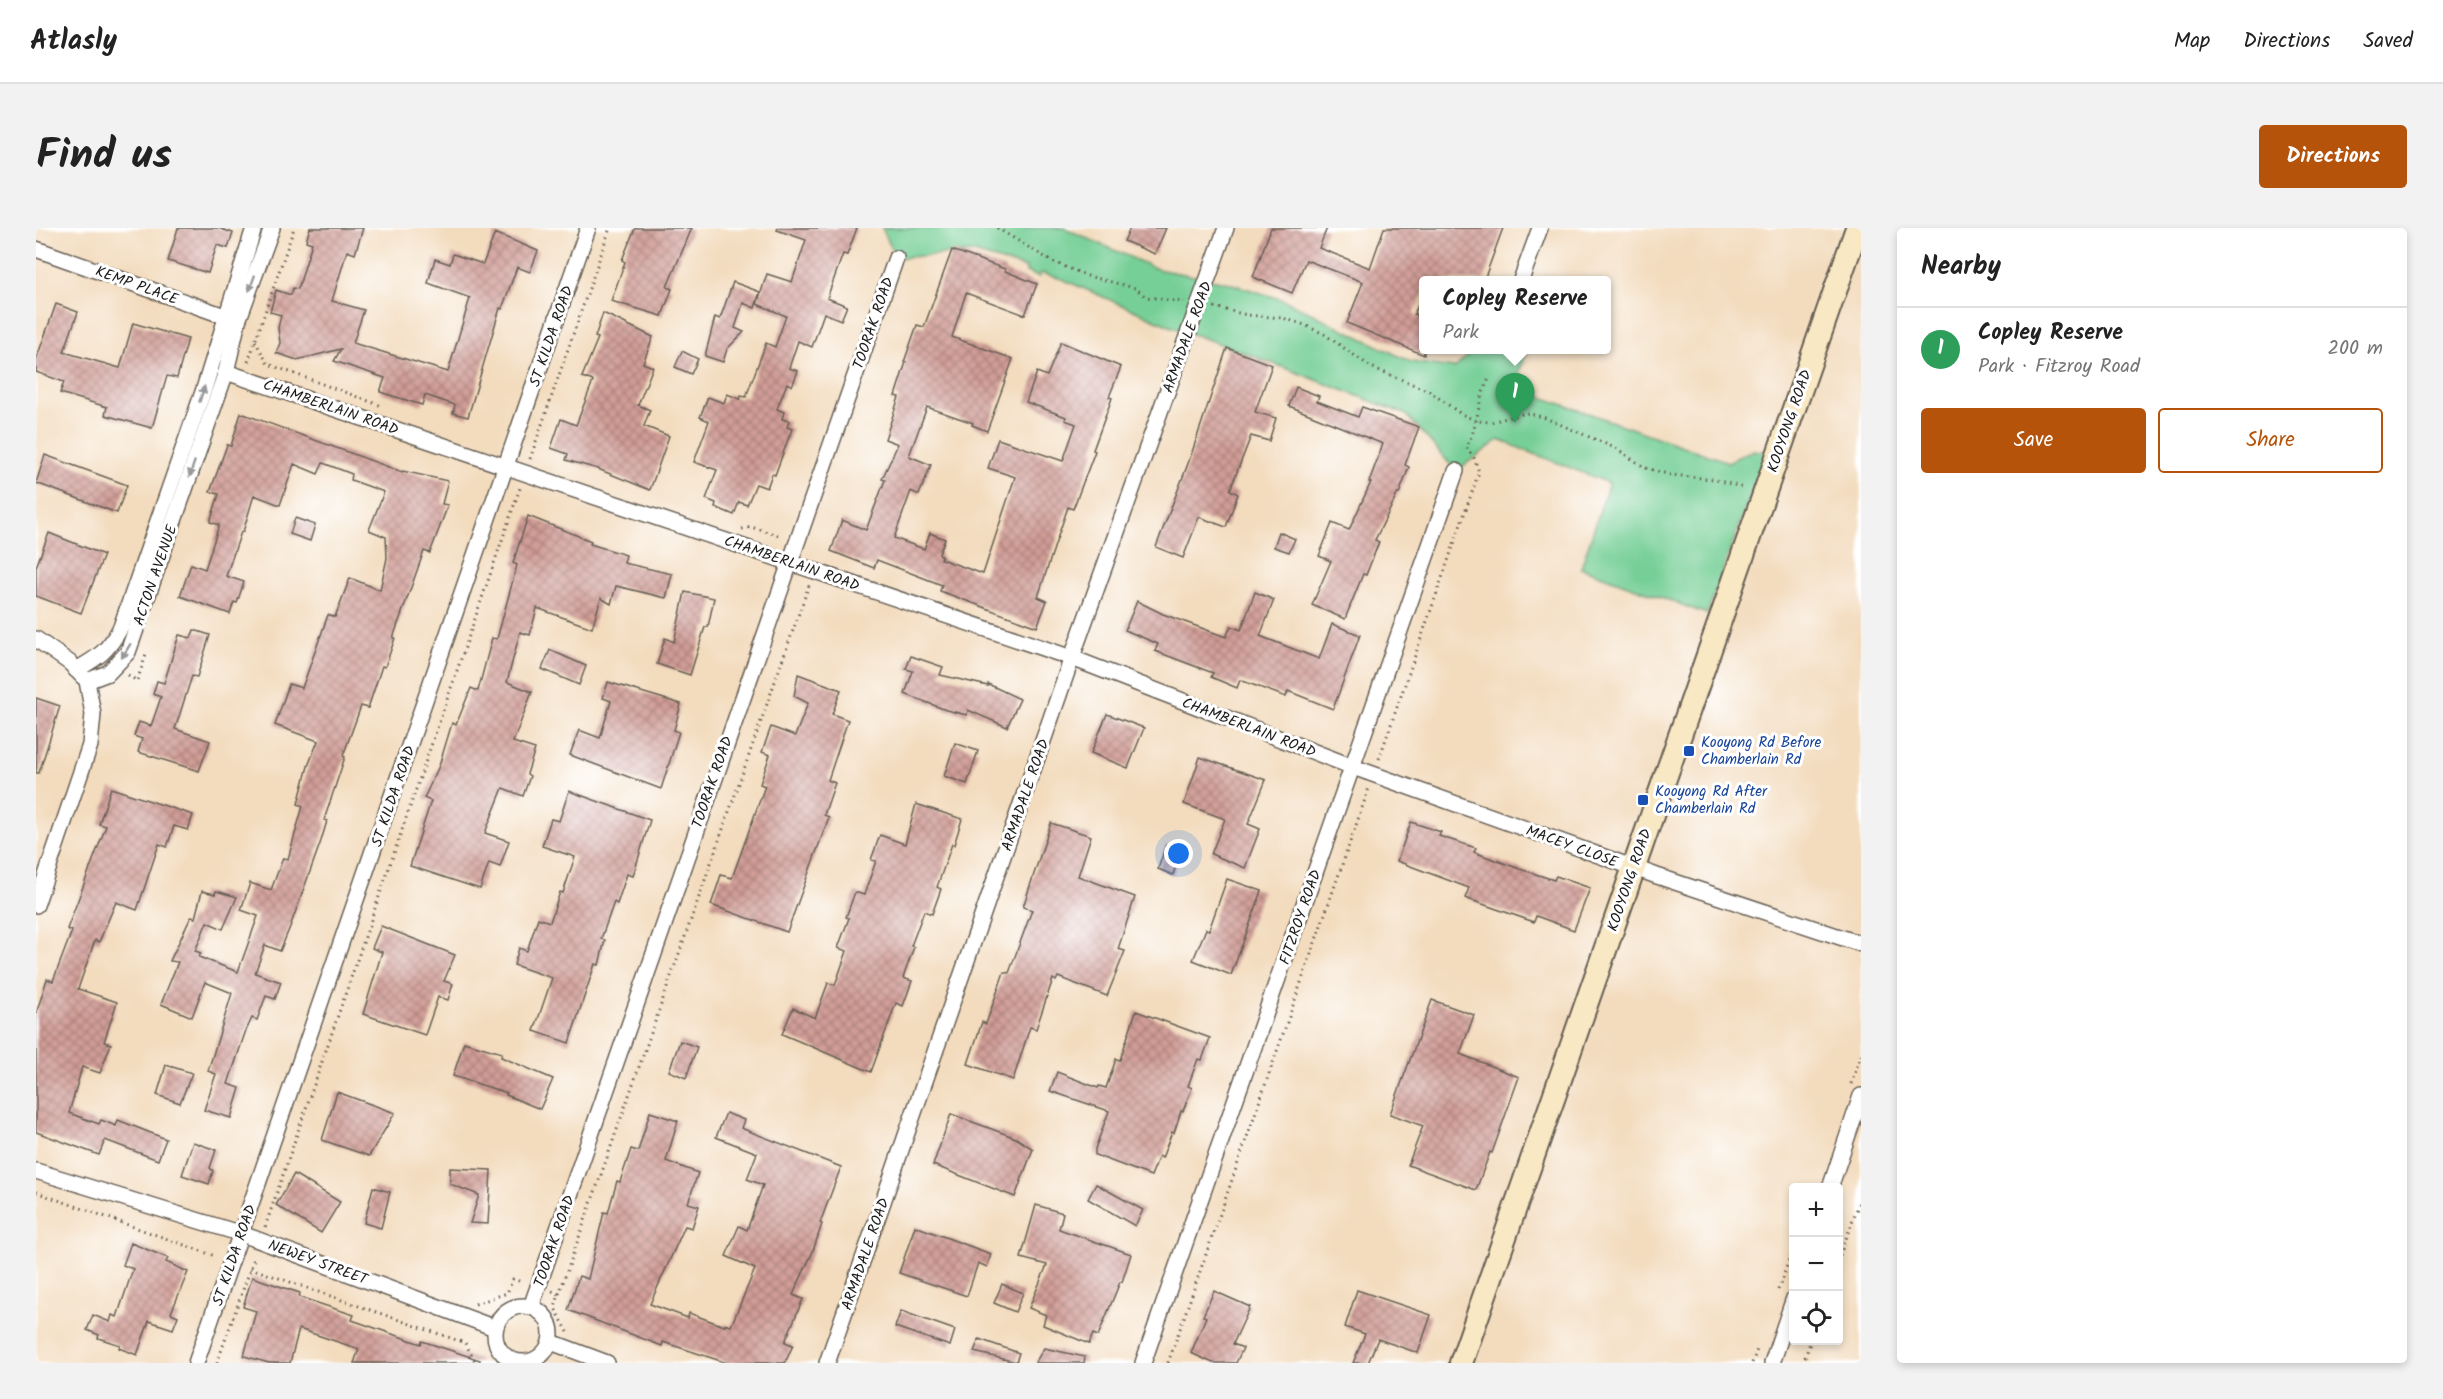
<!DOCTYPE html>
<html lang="en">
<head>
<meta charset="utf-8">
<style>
	body { margin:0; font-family:Kalam,sans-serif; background:#f2f2f2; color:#222 }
	.controls { position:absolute; right:18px; bottom:18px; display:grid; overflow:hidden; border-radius:6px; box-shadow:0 3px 9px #0003 }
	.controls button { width:54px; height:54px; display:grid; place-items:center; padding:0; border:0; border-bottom:2px solid #e0e0e0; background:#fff; color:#222; font:30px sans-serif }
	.you { position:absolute; left:1143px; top:626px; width:21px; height:21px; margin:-15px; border:4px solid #fff; border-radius:50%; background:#1a73e8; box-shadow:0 0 0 9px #1a73e833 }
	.badge { display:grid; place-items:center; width:39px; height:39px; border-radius:50%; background:#b45309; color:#fff; font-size:20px; font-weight:700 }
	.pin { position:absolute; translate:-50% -50px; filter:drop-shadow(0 2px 3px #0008) }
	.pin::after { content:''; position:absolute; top:32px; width:21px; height:18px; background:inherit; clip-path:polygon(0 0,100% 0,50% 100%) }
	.popup { position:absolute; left:1383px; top:48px; width:192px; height:78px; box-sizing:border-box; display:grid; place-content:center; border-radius:6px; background:#fff; filter:drop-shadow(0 2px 4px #0005); font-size:20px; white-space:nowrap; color:#767676 }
	.popup b { font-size:22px; color:#222 }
	.popup::after { content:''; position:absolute; left:50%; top:100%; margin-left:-12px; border:12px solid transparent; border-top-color:#fff }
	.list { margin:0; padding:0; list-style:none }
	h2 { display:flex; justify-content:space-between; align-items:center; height:78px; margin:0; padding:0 24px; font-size:26px }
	h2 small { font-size:20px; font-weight:400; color:#767676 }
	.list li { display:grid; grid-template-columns:39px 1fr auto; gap:18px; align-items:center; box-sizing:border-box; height:84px; padding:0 24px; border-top:2px solid #e0e0e0 }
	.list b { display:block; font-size:22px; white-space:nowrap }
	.list p { margin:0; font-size:20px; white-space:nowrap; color:#767676 }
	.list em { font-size:20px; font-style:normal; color:#767676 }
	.actions { display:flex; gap:12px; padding:18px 24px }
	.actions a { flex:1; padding:14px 0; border:2px solid #b45309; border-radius:6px; text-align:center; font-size:21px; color:#b45309 }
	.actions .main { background:#b45309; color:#fff }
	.icon { flex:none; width:33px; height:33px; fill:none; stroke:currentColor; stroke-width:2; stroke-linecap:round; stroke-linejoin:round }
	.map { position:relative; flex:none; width:1825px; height:1135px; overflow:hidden; border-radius:6px }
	header { display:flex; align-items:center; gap:36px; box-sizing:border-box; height:84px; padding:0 30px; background:#fff; border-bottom:2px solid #e0e0e0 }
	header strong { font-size:28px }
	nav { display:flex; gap:33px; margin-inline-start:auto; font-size:21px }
	.intro { display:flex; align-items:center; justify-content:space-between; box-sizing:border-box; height:144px; padding:0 36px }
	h1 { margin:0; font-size:42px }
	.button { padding:15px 27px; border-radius:6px; background:#b45309; color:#fff; font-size:21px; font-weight:700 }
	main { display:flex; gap:36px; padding:0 36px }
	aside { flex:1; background:#fff; border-radius:6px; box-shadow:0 3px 9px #0003 }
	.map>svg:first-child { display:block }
	.green { fill:#76cf96; stroke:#497659; stroke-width:1.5 }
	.building { fill:url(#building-cross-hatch) }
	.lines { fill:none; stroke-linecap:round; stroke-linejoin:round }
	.street-casing { stroke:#675f54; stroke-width:18 }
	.secondary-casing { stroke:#675f54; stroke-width:26 }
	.path { stroke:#675f54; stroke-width:3; stroke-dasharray:1.5 4.5; stroke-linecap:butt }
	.street { stroke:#fff; stroke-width:15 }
	.secondary { stroke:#f8e8c3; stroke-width:22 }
	.oneway { fill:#999 }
	.transit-dot { fill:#1a4fb4; stroke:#fff; stroke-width:2 }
	.labels { text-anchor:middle; stroke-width:6; stroke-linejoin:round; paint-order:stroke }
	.street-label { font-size:15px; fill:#1c1c1c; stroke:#fff }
	.transit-label { font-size:15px; fill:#164399; stroke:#fff; text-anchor:start }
</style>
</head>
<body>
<header>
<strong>Atlasly</strong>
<nav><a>Map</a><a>Directions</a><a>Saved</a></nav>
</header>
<div class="intro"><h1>Find us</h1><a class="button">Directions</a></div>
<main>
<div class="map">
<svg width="1825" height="1135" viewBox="0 0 1825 1135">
	<defs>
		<pattern id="building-cross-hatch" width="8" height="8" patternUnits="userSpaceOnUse" patternTransform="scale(1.5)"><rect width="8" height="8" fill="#d19d97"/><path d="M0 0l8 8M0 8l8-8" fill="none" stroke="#a97f7a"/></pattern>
	</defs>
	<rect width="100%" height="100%" fill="#fff"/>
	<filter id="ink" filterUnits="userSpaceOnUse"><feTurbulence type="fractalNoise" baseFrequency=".0167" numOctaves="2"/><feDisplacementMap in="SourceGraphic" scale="12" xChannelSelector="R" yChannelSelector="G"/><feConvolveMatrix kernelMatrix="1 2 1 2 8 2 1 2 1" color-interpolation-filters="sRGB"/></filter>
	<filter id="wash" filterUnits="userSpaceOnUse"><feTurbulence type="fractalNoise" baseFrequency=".008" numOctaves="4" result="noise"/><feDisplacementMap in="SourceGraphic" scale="24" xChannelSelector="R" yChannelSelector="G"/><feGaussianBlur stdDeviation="1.35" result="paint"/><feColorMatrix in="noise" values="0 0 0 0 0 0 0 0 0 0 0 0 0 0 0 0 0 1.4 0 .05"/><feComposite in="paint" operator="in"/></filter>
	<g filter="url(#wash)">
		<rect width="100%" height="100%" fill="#f3dbbd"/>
		<!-- green -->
		<polygon class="green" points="846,0 1028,0 1121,41 1190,54 1250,73 1375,134 1419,140 1438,122 1478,122 1490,126 1483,144 1494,164 1500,167 1692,234 1717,222 1730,224 1671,386 1545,340 1573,255 1463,212 1420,243 1371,187 1218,128 1134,98 1026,51 1005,45 1003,49 990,44 990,40 935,24 860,30"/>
		<g id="blocks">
			<!-- building -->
			<g class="building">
				<polygon points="142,0 182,0 197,5 192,20 181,17 172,45 132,33"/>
				<polygon points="274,0 327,0 319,26 311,23 296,73 328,82 317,115 412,144 434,70 392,55 399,31 414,36 417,26 447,36 459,5 502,23 494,44 481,39 466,81 464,80 432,189 417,185 419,177 389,167 386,177 344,164 349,150 298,133 305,121 261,132 240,125 244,115 242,100 245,87 234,84 240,62 255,67 257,60 262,61 276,15 270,13"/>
				<polygon points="599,0 656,0 631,59 636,61 626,88 575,73 589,34 586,32"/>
				<polygon points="742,0 821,0 811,27 807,26 791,70 811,78 805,92 788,85 776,119 762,113 753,140 762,143 756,158 751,155 741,181 748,184 746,191 753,193 751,199 756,201 739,247 736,246 731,260 720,256 711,277 703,274 698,287 679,279 680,275 670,271 681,242 658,234 673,193 664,189 672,169 688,175 691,166 704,171 705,168 710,169 730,115 739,119 750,88 721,76 731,46 756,54 770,12 741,2"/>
				<polygon points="1094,0 1130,0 1119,26 1088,13"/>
				<polygon points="1235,0 1291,0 1283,20 1334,40 1348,0 1467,0 1448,52 1388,52 1388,64 1378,86 1388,90 1388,127 1311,95 1327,54 1270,32 1256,65 1217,49"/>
				<polygon points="916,22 969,41 969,43 1001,56 989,87 930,65 916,109 977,131 951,203 936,197 937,195 891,179 873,228 895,237 883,267 875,263 858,310 888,321 894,305 909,311 903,326 906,328 905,331 947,346 979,249 952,240 962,211 1027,233 1040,196 1029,192 1030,189 990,174 1001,144 1011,148 1025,114 1085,139 1073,169 1076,170 1057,222 1059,223 1037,281 1032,279 1020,314 1002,369 1011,373 1001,399 904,363 906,357 841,332 838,340 795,323 806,292 830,302 849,252 846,251 862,216 849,211 863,169 859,168 870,134 868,134 881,97 888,99"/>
				<polygon points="697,54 724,64 719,80 707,75 699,100 708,104 691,121 687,134 669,128 679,89 684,91"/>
				<polygon points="20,76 42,84 28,124 84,140 97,95 152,111 141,150 131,148 116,200 69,187 71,179 24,165 28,154 0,144 0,132"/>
				<polygon points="567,85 617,109 607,135 617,139 602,177 614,182 608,198 633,208 614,262 562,241 530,232 532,226 515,220 525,191 540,197 557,153 546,149 562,110 559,109"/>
				<polygon points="1191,120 1236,137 1219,184 1240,190 1233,213 1215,208 1194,262 1202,266 1190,299 1163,289 1147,330 1120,319 1153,233"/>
				<polygon points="646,123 662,131 655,146 639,139"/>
				<polygon points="1260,159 1283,168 1281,173 1322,189 1326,179 1383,199 1369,237 1373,239 1363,266 1362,265 1339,312 1343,314 1330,347 1327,346 1309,391 1276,377 1295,333 1283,328 1296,295 1313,302 1335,254 1333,254 1347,216 1253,178"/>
				<polygon points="205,185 366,244 367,243 412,253 406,276 412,277 394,325 388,323 357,410 359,410 349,439 346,438 332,480 325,478 307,528 309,529 288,592 291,593 285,613 254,699 244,723 229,717 219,745 245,754 239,771 230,768 221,792 216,790 209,805 192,856 204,860 195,890 168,882 180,846 172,843 196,765 169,754 156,789 125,776 142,734 134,733 155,689 159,690 166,663 179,666 180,663 201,669 187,701 171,694 159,723 165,725 163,729 202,744 222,688 205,682 214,655 235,662 247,630 252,631 267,578 262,576 272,538 282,513 239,497 253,456 266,460 292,387 299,389 314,350 344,362 351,330 350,309 333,302 348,264 315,252 316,246 287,235 282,246 258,236 244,277 218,267 207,304 205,304 190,348 208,354 201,375 198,374 194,386 144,368 155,336 169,341 183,297 174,294 183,266 174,264 191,217 195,218"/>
				<polygon points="9,227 91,257 81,285 0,255"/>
				<polygon points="492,288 555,313 554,316 590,327 588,335 636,346 630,370 580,358 575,376 565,370 556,400 501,380 494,407 484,404 471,454 496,464 477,514 499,521 491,546 494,548 487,568 467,560 449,605 473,613 464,639 453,635 444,661 374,638 395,573 388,570 403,538 416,495 420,497 435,460 442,463 456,410 461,411 481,337 477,335"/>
				<polygon points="259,290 279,297 274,313 254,306"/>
				<polygon points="1243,304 1259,311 1253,324 1238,319"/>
				<polygon points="13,305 68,327 45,385 0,368 0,339"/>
				<polygon points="649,364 678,370 672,399 669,399 654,447 621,436 629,410 638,414"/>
				<polygon points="1219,364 1238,372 1224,408 1283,431 1296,396 1324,407 1297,481 1252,463 1250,469 1204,452 1201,460 1175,449 1177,445 1119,423 1122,416 1089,402 1101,373 1127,386 1190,409 1195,398 1205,402"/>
				<polygon points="158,402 174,407 161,449 156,448 139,501 174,513 163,543 102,524 106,511 98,508 103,494 115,498 125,469 117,466 121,453 128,455 143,407 155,410"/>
				<polygon points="514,422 550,438 543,457 506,441"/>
				<polygon points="875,428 907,439 904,447 952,458 952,456 984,471 971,499 932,482 931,487 910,482 869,466 877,443 870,441"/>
				<polygon points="762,446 805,462 796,486 812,492 792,552 799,555 788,587 793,589 751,704 675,677 685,647 696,650 729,558 724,556 734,527 726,524 735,499 759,508 772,475 758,468"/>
				<polygon points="572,454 645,476 638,502 643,504 625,561 534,527 543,502 564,510 575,473 567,470"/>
				<polygon points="0,470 24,478 3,545 0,545"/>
				<polygon points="1071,486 1108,500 1092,540 1055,525"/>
				<polygon points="919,515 942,523 931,556 908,548"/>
				<polygon points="1164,529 1230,552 1212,596 1224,601 1209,640 1175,626 1189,591 1148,576"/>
				<polygon points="75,560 157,587 152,602 138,598 131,619 123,616 101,682 80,674 63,714 59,712 42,761 81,774 68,814 75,816 64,845 46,839 33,885 63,896 65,892 80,898 82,892 130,911 122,932 69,912 63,927 0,904 0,786 11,751 17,753 36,703 31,701 70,598 63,596"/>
				<polygon points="533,563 614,592 597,648 591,646 581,676 578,674 565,711 569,712 563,737 559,736 533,815 498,803 516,750 478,737 483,720 491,723 502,690 514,694 524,664 527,665 539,629 506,618 515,591 523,593"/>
				<polygon points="880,576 926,591 918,617 916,616 901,659 905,661 896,686 888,683 875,718 878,719 867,750 876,753 867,778 860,775 835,844 746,806 757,780 779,790 792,755 799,757 811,723 802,720 813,690 810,689 819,664 828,667 840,633 835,632 844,607 869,616"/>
				<polygon points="1375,594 1405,604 1403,608 1440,620 1438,624 1481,640 1518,652 1520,648 1554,660 1538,702 1500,688 1498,694 1429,670 1433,660 1361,633"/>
				<polygon points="1015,595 1055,608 1042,648 1099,669 1082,721 1089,723 1071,768 1022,749 1020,753 1017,751 1000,801 994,799 977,852 932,836 946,794 950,796 968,744 973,745 996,682 987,679"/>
				<polygon points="1130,617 1145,622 1137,647 1122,641"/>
				<polygon points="1191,651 1226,663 1195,747 1157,732 1170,701 1173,702"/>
				<polygon points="345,698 419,727 408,753 417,756 412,772 402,769 389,807 327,786 346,724 336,720"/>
				<polygon points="1396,772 1438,787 1424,826 1483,849 1456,925 1454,924 1440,962 1372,937 1387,898 1354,886"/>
				<polygon points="1100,783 1174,810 1166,832 1162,831 1152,858 1156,860 1147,883 1145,883 1138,905 1136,904 1126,930 1123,928 1115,948 1059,927 1059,921 1073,883 1014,863 1021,844 1062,860 1063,858 1070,860 1080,831 1084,832"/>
				<polygon points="644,813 661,819 650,850 633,843"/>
				<polygon points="428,814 466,825 465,829 517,851 504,881 470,867 471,865 417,848"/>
				<polygon points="130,837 156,845 144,875 121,867"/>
				<polygon points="301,864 359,885 333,928 286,912"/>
				<polygon points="614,884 642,893 630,933 662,945 652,975 663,978 656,1000 649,998 614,1076 652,1090 653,1085 688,1098 689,1096 695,1098 719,1041 690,1028 703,998 711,1002 727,957 711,951 721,925 680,909 690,885 708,892 705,900 805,939 784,995 786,996 777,1023 757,1067 767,1071 749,1114 757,1117 749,1135 691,1135 627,1114 626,1118 532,1082 543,1048 552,1051 568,984 572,985 581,953 584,954 595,921 602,923"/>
				<polygon points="915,886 980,910 997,921 979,969 897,937"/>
				<polygon points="157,914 180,922 174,940 177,943 173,956 146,947"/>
				<polygon points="414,940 455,942 452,996 434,995 443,967 414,956"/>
				<polygon points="258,946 304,974 285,1005 240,977"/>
				<polygon points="1060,956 1107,982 1099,998 1052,971"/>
				<polygon points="337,959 354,964 345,1000 328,995"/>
				<polygon points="1000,977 1027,985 1023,1001 1095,1026 1086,1054 1084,1054 1062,1108 1057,1106 1053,1116 1007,1097 1010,1087 993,1080 1011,1037 985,1030"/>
				<polygon points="879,998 955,1026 951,1039 942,1035 931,1068 863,1045"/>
				<polygon points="95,1015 132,1030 130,1034 152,1044 135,1085 142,1088 137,1101 113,1093 101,1127 83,1120 84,1117 62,1110 63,1107 51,1102 57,1087 74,1094 76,1087 81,1089 97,1041 87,1037"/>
				<polygon points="216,1049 264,1065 263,1069 318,1087 316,1092 385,1116 386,1113 444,1132 444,1135 318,1135 323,1121 263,1101 254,1135 233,1135 208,1128 220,1083 207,1079"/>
				<polygon points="966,1056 987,1065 979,1084 958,1075"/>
				<polygon points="1321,1062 1395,1087 1382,1125 1342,1111 1332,1135 1317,1135 1329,1106 1309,1099"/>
				<polygon points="1178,1063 1214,1079 1197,1116 1207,1120 1200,1135 1177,1135 1155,1125 1170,1089 1167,1088"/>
				<polygon points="865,1083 919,1102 914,1118 859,1099"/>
				<polygon points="943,1111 983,1125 980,1134 938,1124"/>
				<polygon points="1008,1120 1049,1129 1048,1135 999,1135"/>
			</g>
		</g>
	</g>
	<g filter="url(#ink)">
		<use href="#blocks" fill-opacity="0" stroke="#675f54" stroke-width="1.5"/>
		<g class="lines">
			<defs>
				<g id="street">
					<polyline points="0,21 197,91"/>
					<polyline points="1485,52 1504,0"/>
					<polyline points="190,144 1036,430 1317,539 1621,648 1825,716"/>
					<polyline points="0,411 34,435 47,449"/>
					<path d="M 40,442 C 63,429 72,423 85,399 L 168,161 L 218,0"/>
					<polyline points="51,453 72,445 92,424 190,144 202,93 236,0"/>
					<polyline points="0,677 54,517 57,486 51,453"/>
					<polyline points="0,943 206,1006 459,1100"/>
					<polyline points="1794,960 1825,868"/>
					<circle cx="487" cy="1106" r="28"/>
					<polyline points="495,1079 860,30"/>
					<polyline points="515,1114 571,1135"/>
					<polyline points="160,1135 552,0"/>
					<polyline points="791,1135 1041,415 1190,0"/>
					<polyline points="1107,1135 1420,243"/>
					<polyline points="1736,1135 1758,1070"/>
				</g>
				<polyline id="secondary" points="1425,1135 1821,0"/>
			</defs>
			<!-- street casing -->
			<use href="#street" class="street-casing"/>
			<!-- secondary casing -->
			<use href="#secondary" class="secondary-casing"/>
			<!-- path -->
			<g class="path">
				<polyline points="961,0 1017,34 1052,48 1099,60 1110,69 1148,74"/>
				<polyline points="1178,79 1211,87 1247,90 1266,96 1288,106 1335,139 1393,163 1425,186 1441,193 1455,194 1490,185 1507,189 1579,220 1610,240 1635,247 1676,251 1709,260"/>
				<polyline points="219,113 232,136 346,178"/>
				<polyline points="212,134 258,0"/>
				<polyline points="494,231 574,0"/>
				<polyline points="706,301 715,299 745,308"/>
				<polyline points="92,447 101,453 110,427"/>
				<path d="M 1343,531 L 1443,244 L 1438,230 L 1430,219 C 1444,196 1440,173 1453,151"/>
				<polyline points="1815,856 1825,827"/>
				<polyline points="0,964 179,1028"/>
				<polyline points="229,999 484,260"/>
				<polyline points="1802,1033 1825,969"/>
				<polyline points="214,1040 429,1115 440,1135"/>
				<polyline points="1742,1062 1758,1019"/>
				<polyline points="516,1063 523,1066 519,1080 532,1104"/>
				<polyline points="523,1066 773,357"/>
				<polyline points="439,1076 471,1065 477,1051 486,1054"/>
				<polyline points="181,1135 219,1028"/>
				<polyline points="1132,1135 1333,560"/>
				<polyline points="1716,1135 1722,1119"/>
				<polyline points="1767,1135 1775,1112"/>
			</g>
			<!-- street -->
			<use href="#street" class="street"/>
			<!-- secondary -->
			<use href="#secondary" class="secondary"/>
		</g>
		<!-- one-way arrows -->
		<defs><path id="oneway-solid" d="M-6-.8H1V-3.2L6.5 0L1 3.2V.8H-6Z" transform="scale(1.5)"/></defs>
		<g class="oneway">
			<use href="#oneway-solid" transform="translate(216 55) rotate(110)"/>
			<use href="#oneway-solid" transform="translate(166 166) rotate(-72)"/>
			<use href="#oneway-solid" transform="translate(156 241) rotate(109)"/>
			<use href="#oneway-solid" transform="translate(90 423) rotate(122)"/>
		</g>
	</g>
	<!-- markers -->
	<g class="transit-dot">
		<rect x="1647" y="517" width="12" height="12" rx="3"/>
		<rect x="1601" y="566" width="12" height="12" rx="3"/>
	</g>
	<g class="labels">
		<!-- street labels -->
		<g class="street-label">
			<text transform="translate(101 57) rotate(20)" y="5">KEMP PLACE</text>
			<text transform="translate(837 95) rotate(-71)" y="5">TOORAK ROAD</text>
			<text transform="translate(515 108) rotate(-71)" y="5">ST KILDA ROAD</text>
			<text transform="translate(1151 109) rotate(-70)" y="5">ARMADALE ROAD</text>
			<text transform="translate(295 179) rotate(19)" y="5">CHAMBERLAIN ROAD</text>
			<text transform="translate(1753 193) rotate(-71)" y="5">KOOYONG ROAD</text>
			<text transform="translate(756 335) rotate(19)" y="5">CHAMBERLAIN ROAD</text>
			<text transform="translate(119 347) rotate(-71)" y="5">ACTON AVENUE</text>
			<text transform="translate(1213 499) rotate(21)" y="5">CHAMBERLAIN ROAD</text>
			<text transform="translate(676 554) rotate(-71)" y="5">TOORAK ROAD</text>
			<text transform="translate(989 567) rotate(-71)" y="5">ARMADALE ROAD</text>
			<text transform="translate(357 568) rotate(-71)" y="5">ST KILDA ROAD</text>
			<text transform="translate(1536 618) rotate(20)" y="5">MACEY CLOSE</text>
			<text transform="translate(1593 652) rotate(-71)" y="5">KOOYONG ROAD</text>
			<text transform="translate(1264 689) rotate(-71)" y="5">FITZROY ROAD</text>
			<text transform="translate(518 1013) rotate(-71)" y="5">TOORAK ROAD</text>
			<text transform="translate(829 1026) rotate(-71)" y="5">ARMADALE ROAD</text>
			<text transform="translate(198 1027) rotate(-71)" y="5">ST KILDA ROAD</text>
			<text transform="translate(282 1034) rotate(20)" y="5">NEWEY STREET</text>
		</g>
		<!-- transit labels -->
		<g class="transit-label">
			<text x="1665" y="519">Kooyong Rd Before<tspan x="1665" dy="17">Chamberlain Rd</tspan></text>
			<text x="1619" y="568">Kooyong Rd After<tspan x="1619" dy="17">Chamberlain Rd</tspan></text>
		</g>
	</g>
</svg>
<div class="controls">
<button>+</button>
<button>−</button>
<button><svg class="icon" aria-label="locate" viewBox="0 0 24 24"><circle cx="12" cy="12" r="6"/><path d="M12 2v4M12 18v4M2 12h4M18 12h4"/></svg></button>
</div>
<div class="you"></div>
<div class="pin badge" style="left:1479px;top:195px;background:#2e9e5b">1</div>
<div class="popup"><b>Copley Reserve</b>Park</div>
</div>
<aside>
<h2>Nearby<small></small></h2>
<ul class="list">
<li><span class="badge" style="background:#2e9e5b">1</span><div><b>Copley Reserve</b><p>Park · Fitzroy Road</p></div><em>200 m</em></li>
</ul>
<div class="actions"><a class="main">Save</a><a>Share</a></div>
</aside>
</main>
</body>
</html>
